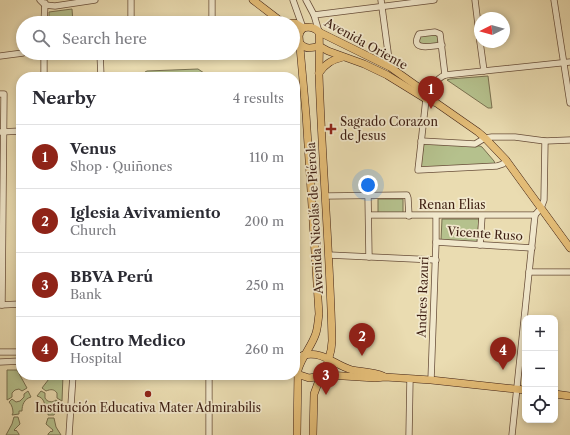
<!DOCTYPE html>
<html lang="en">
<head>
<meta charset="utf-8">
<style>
	body { margin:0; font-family:"Libre Caslon Text",serif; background:#f7f7f7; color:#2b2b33 }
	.controls { position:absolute; right:12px; bottom:12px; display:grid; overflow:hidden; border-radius:8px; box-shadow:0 2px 6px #0003 }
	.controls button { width:36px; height:36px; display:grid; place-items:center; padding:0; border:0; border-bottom:1px solid #e1e1e2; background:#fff; color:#2b2b33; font:20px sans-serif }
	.compass { position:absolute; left:474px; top:12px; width:36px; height:36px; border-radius:50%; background:#fff; box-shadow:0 2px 6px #0003; rotate:264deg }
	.you { position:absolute; left:368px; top:185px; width:14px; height:14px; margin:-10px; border:3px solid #fff; border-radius:50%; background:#1a73e8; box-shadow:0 0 0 6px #1a73e833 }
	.badge { display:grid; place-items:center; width:26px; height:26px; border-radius:50%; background:#8f2418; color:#fff; font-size:13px; font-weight:700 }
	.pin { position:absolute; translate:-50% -33px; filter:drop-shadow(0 1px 2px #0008) }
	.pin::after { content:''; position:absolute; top:21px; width:14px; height:12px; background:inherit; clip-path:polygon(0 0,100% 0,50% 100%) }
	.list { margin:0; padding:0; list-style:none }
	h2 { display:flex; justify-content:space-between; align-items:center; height:52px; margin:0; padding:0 16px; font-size:17px }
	h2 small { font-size:13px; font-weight:400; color:#7c7c81 }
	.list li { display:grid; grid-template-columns:26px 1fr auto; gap:12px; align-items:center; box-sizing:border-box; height:64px; padding:0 16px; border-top:1px solid #e1e1e2 }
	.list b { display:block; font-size:15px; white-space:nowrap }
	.list p { margin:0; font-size:13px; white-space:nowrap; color:#7c7c81 }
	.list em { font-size:13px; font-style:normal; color:#7c7c81 }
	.icon { flex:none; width:22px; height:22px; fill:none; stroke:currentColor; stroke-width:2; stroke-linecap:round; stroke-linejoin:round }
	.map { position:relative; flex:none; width:570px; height:435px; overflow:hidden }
	.search { position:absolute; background:#fff; box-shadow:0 2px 6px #0003; left:16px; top:16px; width:284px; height:44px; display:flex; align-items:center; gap:10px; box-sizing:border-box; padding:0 14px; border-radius:22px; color:#7c7c81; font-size:15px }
	.panel { position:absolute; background:#fff; box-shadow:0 2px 6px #0003; left:16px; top:72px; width:284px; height:308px; border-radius:16px }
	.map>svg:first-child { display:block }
	.green { fill:#b5c18d; stroke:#797050 }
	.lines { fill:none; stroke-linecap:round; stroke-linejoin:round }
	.minor-casing { stroke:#684e3a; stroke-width:7 }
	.major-casing { stroke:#3d1e12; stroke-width:8 }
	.minor { stroke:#f1e8cc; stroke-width:5.5 }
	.major { stroke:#e5be78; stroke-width:7 }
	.poi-dot { fill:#8f2418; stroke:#f1e8cc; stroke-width:1.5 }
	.labels { text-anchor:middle; stroke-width:3.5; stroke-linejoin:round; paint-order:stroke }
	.street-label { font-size:12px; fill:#3d1e12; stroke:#f1e8cc }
	.poi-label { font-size:12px; fill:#3d1e12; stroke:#f1e8cc; text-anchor:start }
</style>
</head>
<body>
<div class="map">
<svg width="570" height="435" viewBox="0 0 570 435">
	<rect width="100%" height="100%" fill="#eadcb1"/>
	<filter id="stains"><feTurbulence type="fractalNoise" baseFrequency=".005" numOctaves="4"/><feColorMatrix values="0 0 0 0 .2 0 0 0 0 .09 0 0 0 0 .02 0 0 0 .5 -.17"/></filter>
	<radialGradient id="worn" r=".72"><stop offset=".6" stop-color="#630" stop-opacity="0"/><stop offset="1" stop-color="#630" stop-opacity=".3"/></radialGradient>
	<!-- green -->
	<g class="green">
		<polygon points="72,9 73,23 49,23 49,12"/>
		<polygon points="434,34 438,37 438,42 436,44 420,45 419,40 421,36"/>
		<polygon points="198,69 204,73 206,77 141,77 145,72 147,71"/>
		<polygon points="488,76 492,108 488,108 447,80 450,79"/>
		<polygon points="424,143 480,146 482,147 494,161 495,164 422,169 420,167"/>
		<rect x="378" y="199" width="25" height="14"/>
		<polygon points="442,219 479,219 477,242 441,240"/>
		<polygon points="7,370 17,370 27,388 22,391 19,389 15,390 12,393 12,397 7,400"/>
		<path d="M 52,375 L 63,375 L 62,401 L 57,398 L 57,393 C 54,389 51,389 46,391 L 42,388 Z"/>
		<path d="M 28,391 L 31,397 C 24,399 22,405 22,411 L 19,411 L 19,414 L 12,415 L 13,413 C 13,409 12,405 9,402 L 12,399 L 16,402 L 20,401 L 24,397 L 24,394 Z"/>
		<path d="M 41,391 L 45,393 L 45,398 C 47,402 52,403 56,400 L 60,403 L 54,415 L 48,415 L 48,411 L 45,411 C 45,405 45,398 37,396 Z"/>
		<polygon points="14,417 18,417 20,424 14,430 15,431 16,430 19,434 19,435 6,435 12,424"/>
		<polygon points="48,418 54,418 56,427 61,435 48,435 48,434 51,431 52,432 53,430 46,424"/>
	</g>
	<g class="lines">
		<defs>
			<g id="minor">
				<polyline points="40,0 45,5 55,6 95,0"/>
				<polyline points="212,0 212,23"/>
				<polyline points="293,0 303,28"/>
				<polyline points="306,0 314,15 319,32"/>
				<polyline points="381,0 390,67"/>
				<polyline points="475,0 480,41"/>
				<polyline points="554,0 570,103"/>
				<polyline points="314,15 434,0"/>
				<polyline points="44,23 45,3"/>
				<polyline points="131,23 131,0"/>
				<polyline points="248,23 271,19 273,16"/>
				<polyline points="480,42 484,71"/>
				<path d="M 442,45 C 432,46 409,52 419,34 L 435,32 L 440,34 L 445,75"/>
				<polyline points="100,53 101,77"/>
				<polyline points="0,56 23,53"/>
				<polyline points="44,77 44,53"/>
				<polyline points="0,94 4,94 2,305"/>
				<polyline points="0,132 21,131"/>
				<polyline points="421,141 475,144 485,138 492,137 515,137 545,141 570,140"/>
				<path d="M 506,160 L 503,164 L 497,166 L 418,170 L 426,99 C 429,89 436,79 445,75 L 570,62"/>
				<polyline points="368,195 369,257"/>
				<polyline points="326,196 407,195 408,198 409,216"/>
				<polyline points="369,215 535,215"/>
				<polyline points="436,242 532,248"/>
				<polyline points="480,245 482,216"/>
				<polyline points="329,255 436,260"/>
				<polyline points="529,272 570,272"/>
				<polyline points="0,305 21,304"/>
				<polyline points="0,352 21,352"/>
				<polyline points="295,357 304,355"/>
				<polyline points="0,362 21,361"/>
				<polyline points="431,380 436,242 436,216"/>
				<polyline points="69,435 73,375"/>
				<polyline points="209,435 209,375"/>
				<polyline points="409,435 410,379"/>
				<polyline points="512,435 535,215 541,208 544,200 545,141"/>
			</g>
			<g id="major">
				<polyline points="253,0 283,23"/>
				<polyline points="283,23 295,23 303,28"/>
				<path d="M 303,28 C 309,26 315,28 319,32 L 390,67 L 428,94 L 434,102"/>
				<path d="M 293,35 C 302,46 304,51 319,46 L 328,51 L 364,64 L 387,75 L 426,99 L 435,102 L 478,132 L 485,138 L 506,160 L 570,248"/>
				<path d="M 319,73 C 326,63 332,60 343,57"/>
				<path d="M 304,355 C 324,351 334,365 352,370 C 363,372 373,372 383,376"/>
				<polyline points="297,374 309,378 328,375 375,378 385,377 431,380 525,390"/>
				<polyline points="555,394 570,396"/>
				<path d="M 297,435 L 298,370 C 302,356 312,346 316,333 C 318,326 318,320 319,314 L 306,114 L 299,36 L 300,32 L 303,28"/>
				<path d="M 313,435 L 314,394 L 321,375 L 327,365 L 331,350 L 332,341 C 330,252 322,163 319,74 C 319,60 320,46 319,32"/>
			</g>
		</defs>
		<!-- minor casing -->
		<use href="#minor" class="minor-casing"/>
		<!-- major casing -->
		<use href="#major" class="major-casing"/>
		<!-- minor -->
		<use href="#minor" class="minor"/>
		<!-- major -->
		<use href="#major" class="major"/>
	</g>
	<!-- markers -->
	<g class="poi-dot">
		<path d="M329 123h4v4h4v4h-4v4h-4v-4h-4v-4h4z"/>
		<circle cx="148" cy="394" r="4"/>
	</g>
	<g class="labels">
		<!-- street labels -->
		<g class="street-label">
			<text transform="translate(366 44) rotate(29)" y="4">Avenida Oriente</text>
			<text x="452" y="209">Renan Elias</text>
			<text transform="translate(315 218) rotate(-93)" y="4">Avenida Nicolás de Piérola</text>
			<text transform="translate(485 234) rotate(4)" y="4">Vicente Ruso</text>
			<text transform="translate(423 297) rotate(-88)" y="4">Andres Razuri</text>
		</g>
		<!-- poi labels -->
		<g class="poi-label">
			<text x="340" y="126">Sagrado Corazon<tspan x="340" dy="14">de Jesus</tspan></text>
			<text x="148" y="412" text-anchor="middle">Institución Educativa Mater Admirabilis</text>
		</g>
	</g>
	<rect width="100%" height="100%" filter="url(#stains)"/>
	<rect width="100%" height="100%" fill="url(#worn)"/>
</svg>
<div class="controls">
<button>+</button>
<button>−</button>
<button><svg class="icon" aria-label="locate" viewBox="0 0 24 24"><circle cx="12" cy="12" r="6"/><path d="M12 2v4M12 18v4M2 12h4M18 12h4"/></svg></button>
</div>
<svg class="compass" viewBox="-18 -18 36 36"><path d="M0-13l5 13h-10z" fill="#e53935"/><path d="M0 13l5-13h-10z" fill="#7c7c81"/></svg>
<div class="you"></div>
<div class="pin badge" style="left:431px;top:109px">1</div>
<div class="pin badge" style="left:362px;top:356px">2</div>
<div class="pin badge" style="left:326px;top:395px">3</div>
<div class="pin badge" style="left:503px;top:370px">4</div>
<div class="search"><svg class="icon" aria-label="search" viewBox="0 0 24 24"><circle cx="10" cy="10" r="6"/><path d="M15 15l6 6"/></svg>Search here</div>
<section class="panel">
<h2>Nearby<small>4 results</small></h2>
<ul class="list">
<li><span class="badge">1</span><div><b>Venus</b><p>Shop · Quiñones</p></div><em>110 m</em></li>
<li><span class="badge">2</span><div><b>Iglesia Avivamiento</b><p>Church</p></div><em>200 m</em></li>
<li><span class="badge">3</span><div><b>BBVA Perú</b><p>Bank</p></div><em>250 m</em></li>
<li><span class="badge">4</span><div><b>Centro Medico</b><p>Hospital</p></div><em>260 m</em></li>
</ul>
</section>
</div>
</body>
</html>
